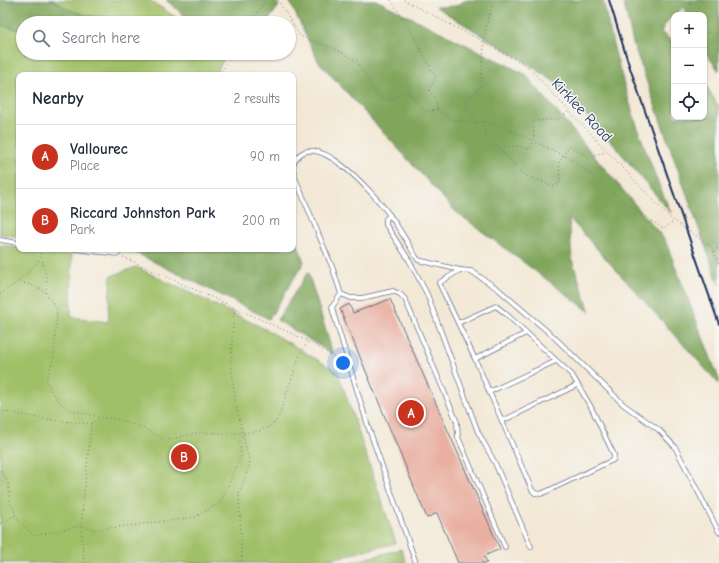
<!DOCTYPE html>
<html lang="en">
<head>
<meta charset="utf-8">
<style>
	body { margin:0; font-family:"Comic Neue",sans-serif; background:#f2f2f3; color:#1f2937 }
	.controls { position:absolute; right:12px; top:12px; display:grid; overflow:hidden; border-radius:8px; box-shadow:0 1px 3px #0004 }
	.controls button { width:36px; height:36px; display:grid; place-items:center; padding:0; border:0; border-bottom:1px solid #e0e1e3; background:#fff; color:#1f2937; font:20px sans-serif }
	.you { position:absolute; left:343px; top:363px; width:14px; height:14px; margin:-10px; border:3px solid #fff; border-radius:50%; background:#1a73e8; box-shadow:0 0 0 6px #1a73e833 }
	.badge { display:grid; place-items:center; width:26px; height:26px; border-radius:50%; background:#c8321e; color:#fff; font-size:13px; font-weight:700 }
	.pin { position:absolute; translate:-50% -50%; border:2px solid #fff; box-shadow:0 1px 4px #0006 }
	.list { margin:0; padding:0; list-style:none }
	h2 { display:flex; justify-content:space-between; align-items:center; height:52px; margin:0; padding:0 16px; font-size:17px }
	h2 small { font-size:13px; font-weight:400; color:#747a83 }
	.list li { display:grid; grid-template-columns:26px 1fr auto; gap:12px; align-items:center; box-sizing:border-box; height:64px; padding:0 16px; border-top:1px solid #e0e1e3 }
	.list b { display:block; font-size:15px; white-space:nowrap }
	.list p { margin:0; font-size:13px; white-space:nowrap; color:#747a83 }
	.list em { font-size:13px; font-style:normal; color:#747a83 }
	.icon { flex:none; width:22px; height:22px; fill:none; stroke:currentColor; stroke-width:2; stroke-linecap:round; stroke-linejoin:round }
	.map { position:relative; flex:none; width:719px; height:563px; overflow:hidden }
	.search { position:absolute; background:#fff; box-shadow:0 1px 3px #0004; left:16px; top:16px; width:280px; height:44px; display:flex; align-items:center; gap:10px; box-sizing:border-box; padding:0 14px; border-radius:22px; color:#747a83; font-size:15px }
	.panel { position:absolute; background:#fff; box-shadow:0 1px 3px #0004; left:16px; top:72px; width:280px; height:180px; border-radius:8px }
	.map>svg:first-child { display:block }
	.green { fill:#a0c068; stroke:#5e7863 }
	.forest { fill:#80a65c; stroke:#4e6a5d }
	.building { fill:#e9afa0 }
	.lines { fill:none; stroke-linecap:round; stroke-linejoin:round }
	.lane-casing { stroke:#677088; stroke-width:5.5 }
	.path { stroke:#677088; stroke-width:1; stroke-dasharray:1 3; stroke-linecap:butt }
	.lane { stroke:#fff; stroke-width:4 }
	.rail { stroke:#1b2f5e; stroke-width:2 }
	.labels { text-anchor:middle; stroke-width:3; stroke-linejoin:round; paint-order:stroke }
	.street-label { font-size:15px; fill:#1b2f5e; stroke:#f6f6f2 }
</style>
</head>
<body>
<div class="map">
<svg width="719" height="563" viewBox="0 0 719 563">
	<rect width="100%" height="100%" fill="#f6f6f2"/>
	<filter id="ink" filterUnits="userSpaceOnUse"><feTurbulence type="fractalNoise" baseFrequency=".025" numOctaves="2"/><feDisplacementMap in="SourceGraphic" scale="8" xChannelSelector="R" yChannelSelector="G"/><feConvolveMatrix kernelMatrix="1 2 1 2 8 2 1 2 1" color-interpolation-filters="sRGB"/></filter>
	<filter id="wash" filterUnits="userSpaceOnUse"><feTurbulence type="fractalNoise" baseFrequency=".012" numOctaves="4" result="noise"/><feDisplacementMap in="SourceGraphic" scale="16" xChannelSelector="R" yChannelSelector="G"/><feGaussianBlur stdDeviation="0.9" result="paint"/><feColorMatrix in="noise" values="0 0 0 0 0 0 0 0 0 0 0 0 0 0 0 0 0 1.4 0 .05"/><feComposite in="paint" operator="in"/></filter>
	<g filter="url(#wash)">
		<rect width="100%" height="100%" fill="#f3e8d5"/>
		<!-- green -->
		<g class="green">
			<polygon points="0,0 149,0 185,23 23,23 23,53 227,53 215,75 19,75 19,237 0,234"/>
			<polygon points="0,245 19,248 19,249 72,255 71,317 108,322 111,276 136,267 267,330 338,372 396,543 315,563 0,563"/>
			<polygon points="401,549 406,563 349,563"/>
		</g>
		<!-- forest -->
		<g class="forest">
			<polygon points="0,0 53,0 69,10 95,17 123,19 129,23 23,23 23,31 0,25"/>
			<polygon points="166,0 275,0 279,6 266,23 193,23"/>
			<polygon points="289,0 376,0 525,74 665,240 719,379 719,384 569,218 572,260 590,312 455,211 318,61"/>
			<path d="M 466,0 L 603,0 C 618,73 641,145 671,213 L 614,145 L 556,83 L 524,61 L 436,7 L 456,6 Z"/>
			<polygon points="623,0 719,0 719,71 704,51 704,15 687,15 684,7 668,20 661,32 674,43 674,117 704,117 704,82 719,107 719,285 633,43"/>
			<polygon points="293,230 304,262 269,319 132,251 133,249 293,249"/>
			<polygon points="308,272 333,354 277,320"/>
		</g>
		<g id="blocks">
			<!-- building -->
			<polygon class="building" points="390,299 500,549 484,556 487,563 458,563 437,513 427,518 340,309 349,304 353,313"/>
		</g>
	</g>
	<g filter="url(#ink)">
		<use href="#blocks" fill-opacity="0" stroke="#677088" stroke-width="1"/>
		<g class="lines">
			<defs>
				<g id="lane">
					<path d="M 293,165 C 310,120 374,194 388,213 C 399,227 408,244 418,260 L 460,270 L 471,271 L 498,289 L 554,337 L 624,405 L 659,430 L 675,447 L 719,532"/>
					<polyline points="293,166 294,175 333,269 341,294 332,307 334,315 368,426 416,563"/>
					<polyline points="390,215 386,219 386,225 409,260 427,294 478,432 495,463 531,547"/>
					<polyline points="0,240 19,243"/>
					<polyline points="75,249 118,254"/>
					<polyline points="341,294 351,298 362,298 393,291 400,294 405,299 457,422 458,437 505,547"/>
					<polyline points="458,323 496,306 505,313 572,375 591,407 614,455 613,460 541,494 535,493 532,490 475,359 439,283 460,270"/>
					<polyline points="475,359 526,333"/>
					<polyline points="489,392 556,361"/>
					<polyline points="502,421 577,385"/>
				</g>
			</defs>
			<!-- lane casing -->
			<use href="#lane" class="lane-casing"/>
			<!-- path -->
			<g class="path">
				<polyline points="278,0 300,36 335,49 357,61 376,94 383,100 391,100 407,91 426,111 438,110 451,119 478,123 485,121 512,131 571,159 628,205 664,229 674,221"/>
				<polyline points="391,0 415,38 436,78 429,90 434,97 438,109"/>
				<polyline points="404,0 525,64 670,218 711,246 719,264"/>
				<polyline points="690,0 691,15"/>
				<polyline points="251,23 266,0"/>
				<polyline points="704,32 714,33 719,37"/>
				<polyline points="704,42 719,60"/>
				<polyline points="220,75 232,53"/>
				<polyline points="482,122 486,136 525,175 553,186 560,184 559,163 569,146 588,156 607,152"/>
				<polyline points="477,123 467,108 466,97 475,93 481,86 484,42 488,18 495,0"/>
				<polyline points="496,146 517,146 530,149 534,141 533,121 559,119 569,111"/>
				<path d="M 41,249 L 40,252 L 47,281 L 46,293 L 57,310 L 54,356 L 46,381 C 63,413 68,409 101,417"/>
				<polyline points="714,252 719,246"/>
				<polyline points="123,257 308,341 342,361"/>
				<polyline points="19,281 41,258"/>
				<polyline points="0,294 18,282 35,286 45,292"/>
				<polyline points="234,308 231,361 235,401 250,464 239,494 242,563"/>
				<path d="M 0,411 L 45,419 L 91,424 L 102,417 L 121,420 L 143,428 L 165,440 C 177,439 187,434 198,433 C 222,431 261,440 278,419 L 300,354 L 308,341"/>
				<polyline points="0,470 8,483 10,502 19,521 34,536 81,526 91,425"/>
				<polyline points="0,524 16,515"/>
				<polyline points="84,563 81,526 94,530 183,519 195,517 220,503 241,457 240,440 243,433"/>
			</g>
			<!-- lane -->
			<use href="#lane" class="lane"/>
			<!-- rail -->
			<polyline class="rail" points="609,0 629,65 719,324"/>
		</g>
	</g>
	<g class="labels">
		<!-- street labels -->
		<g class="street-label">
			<text transform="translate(582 110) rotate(47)" y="5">Kirklee Road</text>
		</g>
	</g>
</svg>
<div class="controls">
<button>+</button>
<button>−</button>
<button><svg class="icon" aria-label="locate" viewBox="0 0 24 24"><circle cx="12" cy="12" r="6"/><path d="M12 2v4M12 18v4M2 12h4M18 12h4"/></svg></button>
</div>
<div class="you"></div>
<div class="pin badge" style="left:411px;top:413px">A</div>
<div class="pin badge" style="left:184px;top:457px">B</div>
<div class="search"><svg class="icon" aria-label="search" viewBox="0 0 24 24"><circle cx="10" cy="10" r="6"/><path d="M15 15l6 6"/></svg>Search here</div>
<section class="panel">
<h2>Nearby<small>2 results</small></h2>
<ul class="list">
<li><span class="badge">A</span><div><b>Vallourec</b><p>Place</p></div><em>90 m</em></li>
<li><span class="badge">B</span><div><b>Riccard Johnston Park</b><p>Park</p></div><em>200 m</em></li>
</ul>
</section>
</div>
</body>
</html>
